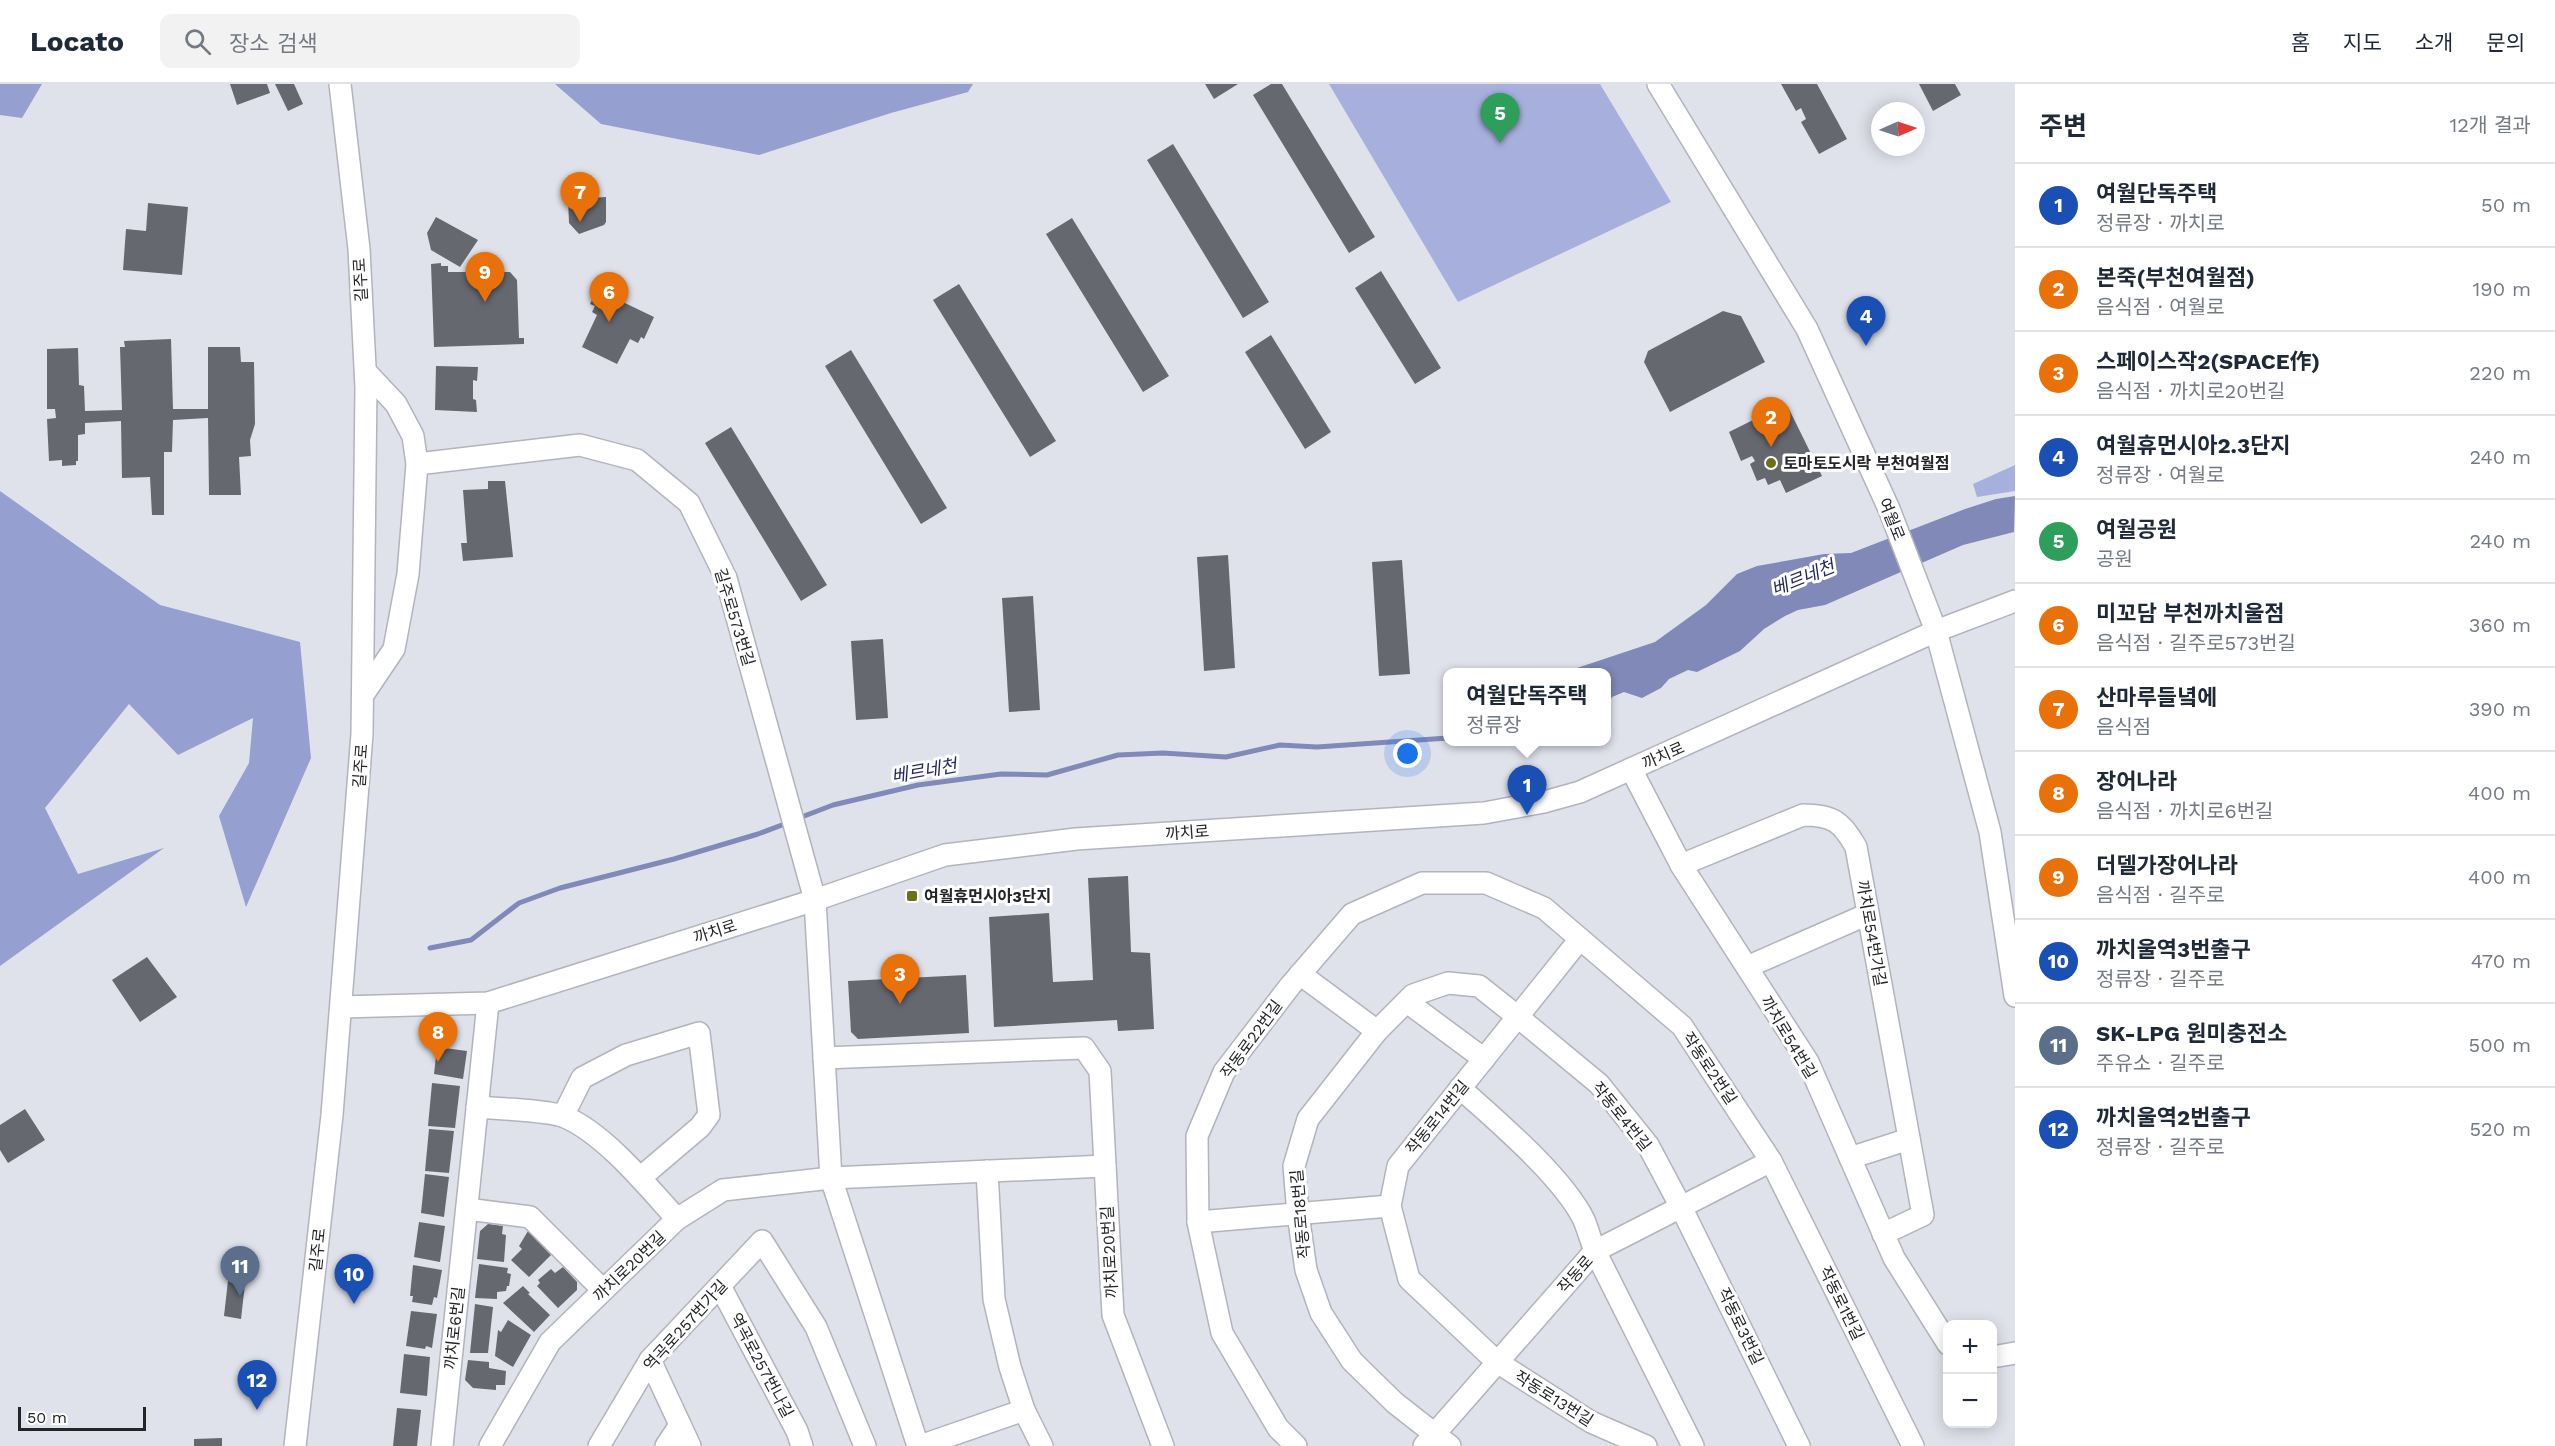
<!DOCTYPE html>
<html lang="ko">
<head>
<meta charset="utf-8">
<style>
	body { margin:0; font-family:"Work Sans","Noto Sans KR",sans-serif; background:#f2f2f3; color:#1f2937 }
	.controls { position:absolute; right:18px; bottom:18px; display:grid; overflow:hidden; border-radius:12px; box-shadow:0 3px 15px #0003 }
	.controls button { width:54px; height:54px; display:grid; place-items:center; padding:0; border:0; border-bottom:2px solid #e0e1e3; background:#fff; color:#1f2937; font:30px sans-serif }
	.compass { position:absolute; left:1871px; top:18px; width:54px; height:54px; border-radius:50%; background:#fff; box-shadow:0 3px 15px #0003; rotate:87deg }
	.scale { position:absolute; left:18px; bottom:15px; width:128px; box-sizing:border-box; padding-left:6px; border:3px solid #242528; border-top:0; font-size:16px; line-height:21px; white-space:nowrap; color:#242528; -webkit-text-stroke:4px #fff; paint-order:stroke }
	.you { position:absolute; left:1408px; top:670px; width:21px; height:21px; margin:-15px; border:4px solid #fff; border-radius:50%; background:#1a73e8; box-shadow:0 0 0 9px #1a73e833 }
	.badge { display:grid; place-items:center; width:39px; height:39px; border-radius:50%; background:#ea580c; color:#fff; font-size:20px; font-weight:700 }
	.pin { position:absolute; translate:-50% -50px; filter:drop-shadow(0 2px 3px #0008) }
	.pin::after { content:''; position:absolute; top:32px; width:21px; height:18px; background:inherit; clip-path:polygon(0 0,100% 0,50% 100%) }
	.popup { position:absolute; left:1443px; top:584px; width:168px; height:78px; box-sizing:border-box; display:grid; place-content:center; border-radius:12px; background:#fff; filter:drop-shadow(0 2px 4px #0005); font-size:20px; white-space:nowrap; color:#747a83 }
	.popup b { font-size:22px; color:#1f2937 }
	.popup::after { content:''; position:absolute; left:50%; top:100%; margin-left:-12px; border:12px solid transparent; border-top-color:#fff }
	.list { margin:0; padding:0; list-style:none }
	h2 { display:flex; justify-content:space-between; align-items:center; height:78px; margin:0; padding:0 24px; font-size:26px }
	h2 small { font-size:20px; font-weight:400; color:#747a83 }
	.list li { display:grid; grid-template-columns:39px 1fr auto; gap:18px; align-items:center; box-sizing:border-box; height:84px; padding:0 24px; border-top:2px solid #e0e1e3 }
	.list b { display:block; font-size:22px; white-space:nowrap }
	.list p { margin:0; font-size:20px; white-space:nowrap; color:#747a83 }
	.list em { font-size:20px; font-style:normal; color:#747a83 }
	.icon { flex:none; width:33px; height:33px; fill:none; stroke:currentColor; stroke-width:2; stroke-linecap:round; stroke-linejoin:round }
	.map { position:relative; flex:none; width:2015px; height:1362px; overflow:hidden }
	header { display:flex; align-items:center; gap:36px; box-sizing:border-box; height:84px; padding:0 30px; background:#fff; border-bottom:2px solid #e0e1e3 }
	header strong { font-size:28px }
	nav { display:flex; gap:33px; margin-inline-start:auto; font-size:21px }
	.search { width:420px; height:54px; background:#f2f2f3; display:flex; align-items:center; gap:15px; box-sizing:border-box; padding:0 21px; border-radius:12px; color:#747a83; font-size:22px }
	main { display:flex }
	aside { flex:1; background:#fff }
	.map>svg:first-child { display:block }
	.green { fill:#a7b0dd }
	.forest { fill:#959fd0 }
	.water { fill:#8089b8 }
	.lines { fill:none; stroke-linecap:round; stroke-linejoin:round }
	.stream { stroke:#8089b8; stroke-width:5 }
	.building { fill:#666870 }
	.minor-casing { stroke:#b2b4bc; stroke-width:24 }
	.minor { stroke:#fff; stroke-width:21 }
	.poi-dot { fill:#6c7016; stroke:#fff; stroke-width:2 }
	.labels { text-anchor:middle; stroke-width:6; stroke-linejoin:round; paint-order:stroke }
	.street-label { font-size:16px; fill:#242528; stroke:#fff }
	.poi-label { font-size:16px; font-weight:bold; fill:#242528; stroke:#fff; text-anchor:start }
	.water-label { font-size:18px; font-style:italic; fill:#232762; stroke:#fff }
</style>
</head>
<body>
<header>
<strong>Locato</strong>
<div class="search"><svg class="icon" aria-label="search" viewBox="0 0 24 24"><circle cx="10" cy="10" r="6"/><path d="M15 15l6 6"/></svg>장소 검색</div>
<nav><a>홈</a><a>지도</a><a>소개</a><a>문의</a></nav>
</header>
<main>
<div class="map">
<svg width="2015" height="1362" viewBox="0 0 2015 1362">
	<rect width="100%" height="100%" fill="#e0e2eb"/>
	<!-- green -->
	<g class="green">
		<polygon points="1329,0 1600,0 1671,118 1458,218"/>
		<polygon points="2015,381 2015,407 1977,413 1973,400"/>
	</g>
	<!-- forest -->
	<g class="forest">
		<polygon points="0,0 42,0 22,34 0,31"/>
		<polygon points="555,0 973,0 968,8 891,29 759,71 601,40"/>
		<polygon points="0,407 160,521 300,558 311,674 246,823 219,732 249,679 253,634 178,671 129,620 45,724 78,790 164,764 0,882"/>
	</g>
	<!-- water -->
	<polygon class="water" points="2015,412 2014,448 1963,461 1825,521 1798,526 1785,532 1764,545 1740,567 1697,588 1688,586 1669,595 1661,604 1642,614 1624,608 1612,613 1607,624 1606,588 1565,588 1655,558 1706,521 1737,490 1757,482 1824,470 1851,469 1965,425 1996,415"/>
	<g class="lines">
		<!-- stream -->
		<g class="stream">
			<polyline points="799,734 833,721 918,701 1001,690 1047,691 1118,671 1163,669 1226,673 1280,661 1317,663 1448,654"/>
			<polyline points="430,864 471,856 519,819 560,804 674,775 758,750 790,738"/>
		</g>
	</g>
	<!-- building -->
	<g class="building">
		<polygon points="230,0 267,0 270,9 237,21"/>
		<polygon points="275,0 294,0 303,20 288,27"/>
		<polygon points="1205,0 1238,0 1214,15"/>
		<polygon points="1271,0 1282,0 1375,153 1349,169 1253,11"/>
		<polygon points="1781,0 1817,0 1847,55 1819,70 1801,38 1806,35 1801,24 1796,27"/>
		<polygon points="1919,0 1955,0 1961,11 1933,27"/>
		<polygon points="1173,60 1269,218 1243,234 1147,76"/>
		<polygon points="606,113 606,138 604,141 579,150 569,139 568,115"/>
		<polygon points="148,119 188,123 182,191 123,186 126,145 146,147"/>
		<polygon points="436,133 478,156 460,183 431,166 427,149"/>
		<polygon points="1072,134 1169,292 1143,308 1046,150"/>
		<polygon points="441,179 441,182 448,182 448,188 510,188 517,196 519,254 524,254 524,260 434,263 431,180"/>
		<polygon points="1381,187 1441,284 1415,300 1355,204"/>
		<polygon points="959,200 1056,357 1030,373 933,216"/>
		<polygon points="602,208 654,233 644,255 641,253 638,259 630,255 617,280 582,263 597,231 592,228 595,222 590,220 594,212 599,214"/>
		<polygon points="1723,227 1741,232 1765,278 1670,328 1644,278 1648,267"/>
		<polygon points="1271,251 1331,348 1305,365 1245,268"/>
		<polygon points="171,255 173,325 208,325 208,263 240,263 241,278 254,278 255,340 250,356 251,372 239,373 241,411 209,411 208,334 173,336 172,368 164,368 164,431 152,431 150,393 122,394 121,337 85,339 85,350 78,351 78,377 76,377 76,381 62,382 62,376 49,377 47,335 56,334 55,325 47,325 47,265 78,264 79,301 84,302 85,327 122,326 120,263 125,263 124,257"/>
		<polygon points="851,266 947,424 921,440 825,282"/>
		<polygon points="436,282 478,283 477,297 473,296 473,315 476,316 477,328 435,326"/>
		<polygon points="1783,321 1788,323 1822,392 1786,409 1780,396 1768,401 1765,394 1757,397 1750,380 1755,377 1752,372 1741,377 1729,348"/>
		<polygon points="731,343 827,501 801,517 705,359"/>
		<polygon points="488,397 505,397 513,473 463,477 461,459 467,459 463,406 488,405"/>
		<polygon points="1228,471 1235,584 1204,587 1197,473"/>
		<polygon points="1402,476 1410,590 1379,592 1372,478"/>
		<polygon points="1033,512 1040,626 1009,628 1002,514"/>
		<polygon points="883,555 888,634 856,636 851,557"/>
		<polygon points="1128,792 1131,868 1150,869 1154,945 1118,947 1117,936 994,943 989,833 1049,829 1053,898 1093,896 1088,794"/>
		<polygon points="147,873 177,913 140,938 112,896"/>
		<polygon points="966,891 969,949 858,955 851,948 848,897"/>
		<polygon points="437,963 467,967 463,995 434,990"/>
		<polygon points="432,999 460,1002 455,1044 428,1042"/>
		<polygon points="25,1025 45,1056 8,1079 0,1066 0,1041"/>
		<polygon points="429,1045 454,1047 449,1089 425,1087"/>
		<polygon points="425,1090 449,1093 444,1133 421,1129"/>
		<polygon points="419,1138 445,1142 440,1178 414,1173"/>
		<polygon points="488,1140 503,1142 502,1150 506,1151 504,1178 477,1175 480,1147"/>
		<polygon points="528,1147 551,1171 529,1193 511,1176 522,1165 519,1162"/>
		<polygon points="230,1179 247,1182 241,1235 224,1232"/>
		<polygon points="479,1180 508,1184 507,1189 511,1190 509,1202 507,1202 506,1207 497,1208 497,1215 475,1214"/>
		<polygon points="413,1181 442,1186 437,1214 434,1213 432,1221 412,1218 413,1212 410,1212"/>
		<polygon points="563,1183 577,1198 577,1206 558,1224 537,1202 540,1199 538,1196 551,1185 555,1189"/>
		<polygon points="523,1202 530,1209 528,1210 550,1231 534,1248 503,1219"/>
		<polygon points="475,1220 493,1223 488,1269 470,1269"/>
		<polygon points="411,1227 437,1230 432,1264 426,1262 425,1265 406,1262"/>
		<polygon points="508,1236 531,1251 513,1283 495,1272 498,1246 501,1248"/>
		<polygon points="404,1270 430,1273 427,1312 400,1309"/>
		<polygon points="468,1276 489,1278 489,1284 506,1287 505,1301 496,1301 496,1306 473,1304 465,1296"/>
		<polygon points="397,1324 421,1326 417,1362 393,1362"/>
		<polygon points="222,1354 222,1362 194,1362 194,1355"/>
	</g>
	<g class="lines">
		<defs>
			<g id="minor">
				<polyline points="1658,0 1807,245 1889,425 1936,547 1990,748 2015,912"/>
				<polyline points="417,380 580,361 637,376 689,419 726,494 815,816 831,1094 918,1362"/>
				<polyline points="363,611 394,565 408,490 417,380 413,352 396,320 366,288"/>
				<polyline points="1631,685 1681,781 1808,978 1894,1174 1948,1260"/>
				<path d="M 1681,781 L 1803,731 C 1833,731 1842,738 1856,763 L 1923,1131 L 1883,1150"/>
				<polyline points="1580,855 1398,1082 1390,1122 1409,1195 1497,1278 1591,1338 1646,1362"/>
				<polyline points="1747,883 1868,830"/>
				<polyline points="1300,890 1377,947"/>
				<polyline points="1407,918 1484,975"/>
				<polyline points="341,923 488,919 815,816 945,771 1076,755 1484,729 1544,718 1580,708 1936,547 2015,517"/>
				<polyline points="824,974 1084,964 1100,987 1113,1231 1163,1362"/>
				<path d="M 1460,1004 C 1497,1037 1563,1093 1584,1136 C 1588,1146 1591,1157 1595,1167 L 1693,1362"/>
				<path d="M 477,1023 C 497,1025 550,1026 565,1033 C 605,1050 648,1103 677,1135"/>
				<polyline points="563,1032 582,994 626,971 699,949 709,1031 700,1043 640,1094"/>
				<polyline points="1850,1074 1909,1055"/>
				<polyline points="987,1087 994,1215 1010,1283 1024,1326 1042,1362"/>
				<polyline points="467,1125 530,1133 603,1206"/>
				<polyline points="1198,1138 1390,1122"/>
				<polyline points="720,1202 797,1347 802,1362"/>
				<polyline points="1992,1273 2015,1269"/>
				<polyline points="650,1276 690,1362"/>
				<polyline points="295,1362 332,1031 362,650 366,303 359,165 340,0"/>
				<polyline points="442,1362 488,919"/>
				<polyline points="490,1362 550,1258 677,1135 723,1106 831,1094 1105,1082"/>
				<polyline points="599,1362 650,1276 762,1157 816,1243 865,1362"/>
				<polyline points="666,1362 680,1341"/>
				<polyline points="920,1362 1024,1326"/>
				<polyline points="1296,1362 1278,1344 1222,1249 1198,1138 1197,1052 1224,988 1290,902 1352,830 1422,799 1486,799 1544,824 1682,942 1771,1077 1913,1362"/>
				<polyline points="1424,1362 1595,1167 1771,1077"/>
				<polyline points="1450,1362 1395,1319 1352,1277 1321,1229 1306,1186 1298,1130 1294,1082 1308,1035 1377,947 1413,911 1448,899 1479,902 1518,933 1599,1000 1648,1061 1681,1123 1799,1362"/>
			</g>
		</defs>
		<!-- minor casing -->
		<use href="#minor" class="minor-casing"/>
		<!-- minor -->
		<use href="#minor" class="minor"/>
	</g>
	<!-- markers -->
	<g class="poi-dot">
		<circle cx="1771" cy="379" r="6"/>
		<rect x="906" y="806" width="12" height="12" rx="3"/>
	</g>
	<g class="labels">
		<!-- street labels -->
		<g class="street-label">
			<text transform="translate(360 196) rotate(-93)" y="6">길주로</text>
			<text transform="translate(1892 435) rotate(68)" y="6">여월로</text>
			<text transform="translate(735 533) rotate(73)" y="6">길주로573번길</text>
			<text transform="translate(1663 671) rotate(-24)" y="6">까치로</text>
			<text transform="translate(360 682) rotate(-86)" y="6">길주로</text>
			<text transform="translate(1187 748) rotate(-4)" y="6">까치로</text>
			<text transform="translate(715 847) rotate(-18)" y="6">까치로</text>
			<text transform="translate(1872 849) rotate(80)" y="6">까치로54번가길</text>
			<text transform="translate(1789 953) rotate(59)" y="6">까치로54번길</text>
			<text transform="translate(1251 955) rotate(-54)" y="6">작동로22번길</text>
			<text transform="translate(1710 984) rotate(56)" y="6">작동로2번길</text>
			<text transform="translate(1622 1032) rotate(51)" y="6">작동로4번길</text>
			<text transform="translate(1437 1033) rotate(-51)" y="6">작동로14번길</text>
			<text transform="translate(1300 1130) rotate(-95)" y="6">작동로18번길</text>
			<text transform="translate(317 1166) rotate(-84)" y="6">길주로</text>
			<text transform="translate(1109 1168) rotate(-93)" y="6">까치로20번길</text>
			<text transform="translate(629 1182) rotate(-44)" y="6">까치로20번길</text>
			<text transform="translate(1575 1190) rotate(-49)" y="6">작동로</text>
			<text transform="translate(1842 1219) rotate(64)" y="6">작동로1번길</text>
			<text transform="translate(685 1241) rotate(-48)" y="6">역곡로257번가길</text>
			<text transform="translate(1741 1242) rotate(64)" y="6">작동로3번길</text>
			<text transform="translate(454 1244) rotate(-84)" y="6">까치로6번길</text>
			<text transform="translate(762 1281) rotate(62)" y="6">역곡로257번나길</text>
			<text transform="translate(1554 1314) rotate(32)" y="6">작동로13번길</text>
		</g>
		<!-- poi labels -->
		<g class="poi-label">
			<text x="1783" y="385">토마토도시락 부천여월점</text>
			<text x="924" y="818">여월휴먼시아3단지</text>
		</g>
		<!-- water labels -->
		<g class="water-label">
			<text transform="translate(1803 494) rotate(-22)" y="6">베르네천</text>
			<text transform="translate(924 687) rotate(-10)" y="6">베르네천</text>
		</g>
	</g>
</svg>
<div class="controls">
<button>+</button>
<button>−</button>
</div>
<svg class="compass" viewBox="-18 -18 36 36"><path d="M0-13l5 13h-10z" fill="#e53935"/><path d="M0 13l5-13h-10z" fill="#747a83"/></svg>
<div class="scale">50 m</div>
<div class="you"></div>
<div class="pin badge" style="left:1527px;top:731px;background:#1a4fb4">1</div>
<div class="popup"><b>여월단독주택</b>정류장</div>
<div class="pin badge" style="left:1771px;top:363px;background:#e8710a">2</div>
<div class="pin badge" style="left:900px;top:920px;background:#e8710a">3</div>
<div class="pin badge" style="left:1866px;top:262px;background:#1a4fb4">4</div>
<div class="pin badge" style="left:1500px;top:59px;background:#2e9e5b">5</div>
<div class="pin badge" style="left:609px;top:238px;background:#e8710a">6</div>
<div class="pin badge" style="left:580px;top:138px;background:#e8710a">7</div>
<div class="pin badge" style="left:438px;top:978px;background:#e8710a">8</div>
<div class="pin badge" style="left:485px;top:218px;background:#e8710a">9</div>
<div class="pin badge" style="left:354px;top:1220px;background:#1a4fb4">10</div>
<div class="pin badge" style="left:240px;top:1212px;background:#5c6f8a">11</div>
<div class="pin badge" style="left:257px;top:1326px;background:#1a4fb4">12</div>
</div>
<aside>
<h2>주변<small>12개 결과</small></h2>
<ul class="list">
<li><span class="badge" style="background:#1a4fb4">1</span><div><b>여월단독주택</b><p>정류장 · 까치로</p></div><em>50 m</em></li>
<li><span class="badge" style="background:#e8710a">2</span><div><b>본죽(부천여월점)</b><p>음식점 · 여월로</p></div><em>190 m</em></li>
<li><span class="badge" style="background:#e8710a">3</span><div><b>스페이스작2(SPACE作)</b><p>음식점 · 까치로20번길</p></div><em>220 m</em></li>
<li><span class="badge" style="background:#1a4fb4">4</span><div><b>여월휴먼시아2.3단지</b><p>정류장 · 여월로</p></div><em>240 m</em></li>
<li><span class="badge" style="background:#2e9e5b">5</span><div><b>여월공원</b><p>공원</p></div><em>240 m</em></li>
<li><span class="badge" style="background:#e8710a">6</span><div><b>미꼬담 부천까치울점</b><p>음식점 · 길주로573번길</p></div><em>360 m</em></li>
<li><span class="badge" style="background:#e8710a">7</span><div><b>산마루들녘에</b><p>음식점</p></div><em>390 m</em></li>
<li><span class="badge" style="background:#e8710a">8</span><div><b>장어나라</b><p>음식점 · 까치로6번길</p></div><em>400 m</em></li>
<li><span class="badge" style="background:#e8710a">9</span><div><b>더델가장어나라</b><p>음식점 · 길주로</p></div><em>400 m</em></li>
<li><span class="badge" style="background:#1a4fb4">10</span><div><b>까치울역3번출구</b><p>정류장 · 길주로</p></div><em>470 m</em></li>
<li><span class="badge" style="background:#5c6f8a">11</span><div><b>SK-LPG 원미충전소</b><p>주유소 · 길주로</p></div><em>500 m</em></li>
<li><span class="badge" style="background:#1a4fb4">12</span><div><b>까치울역2번출구</b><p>정류장 · 길주로</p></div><em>520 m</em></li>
</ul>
</aside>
</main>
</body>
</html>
